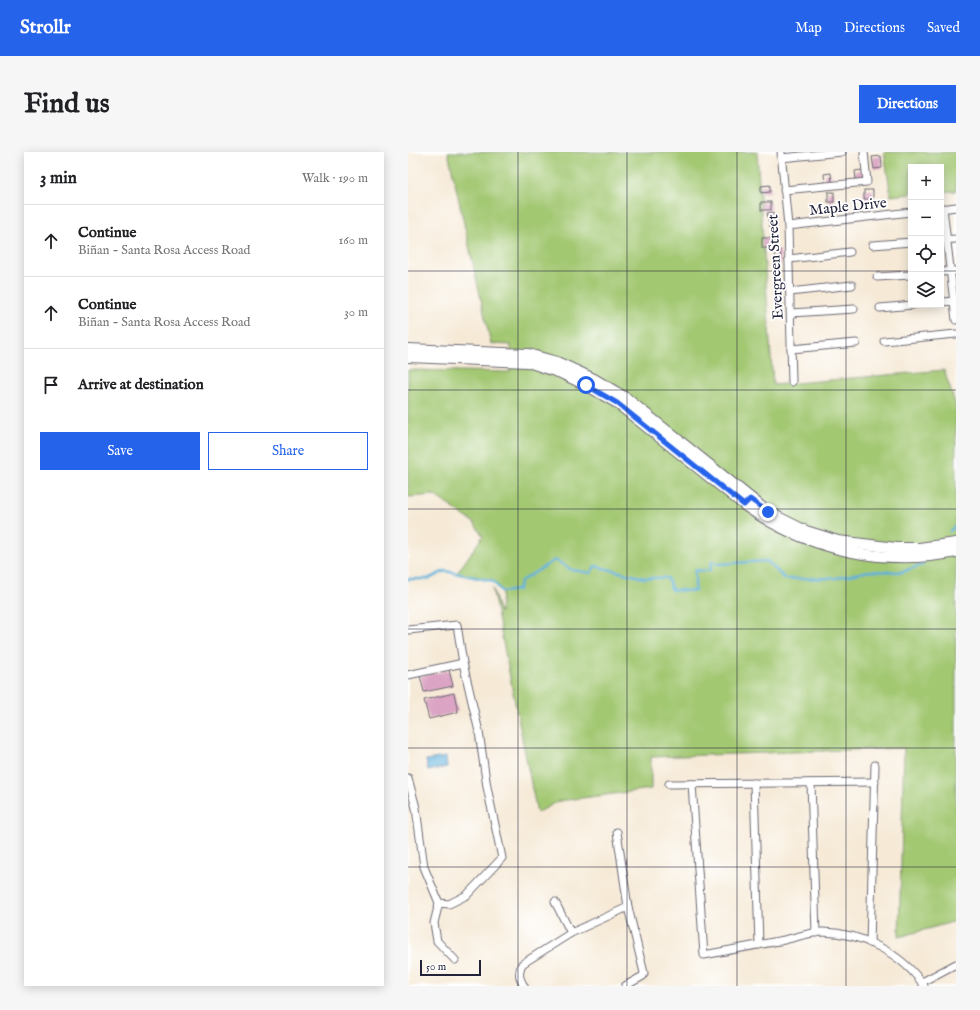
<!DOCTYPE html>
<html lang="en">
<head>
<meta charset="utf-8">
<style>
	body { margin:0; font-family:"IM FELL English",serif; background:#f6f6f6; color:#202124 }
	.controls { position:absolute; right:12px; top:12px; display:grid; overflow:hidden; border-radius:0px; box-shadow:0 2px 10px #0003 }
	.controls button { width:36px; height:36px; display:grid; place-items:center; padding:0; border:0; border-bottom:1px solid #e0e0e0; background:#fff; color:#202124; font:20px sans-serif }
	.scale { position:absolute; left:12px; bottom:10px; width:61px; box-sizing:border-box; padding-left:4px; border:2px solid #22223b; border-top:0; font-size:11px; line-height:14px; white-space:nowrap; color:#22223b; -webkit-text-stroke:3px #fff; paint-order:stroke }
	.stop { position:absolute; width:12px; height:12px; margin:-9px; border:3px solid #2563eb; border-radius:50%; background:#fff }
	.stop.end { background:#2563eb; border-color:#fff; box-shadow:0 1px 4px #0008 }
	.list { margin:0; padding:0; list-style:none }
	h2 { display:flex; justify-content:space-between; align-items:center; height:52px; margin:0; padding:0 16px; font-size:17px }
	h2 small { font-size:13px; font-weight:400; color:#757577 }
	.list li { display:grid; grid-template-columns:26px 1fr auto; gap:12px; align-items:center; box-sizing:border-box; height:72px; padding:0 16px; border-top:1px solid #e0e0e0 }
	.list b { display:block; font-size:15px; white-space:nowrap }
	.list p { margin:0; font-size:13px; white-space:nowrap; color:#757577 }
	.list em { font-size:13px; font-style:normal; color:#757577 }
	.actions { display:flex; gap:8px; padding:12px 16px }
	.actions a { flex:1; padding:9px 0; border:1px solid #2563eb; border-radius:0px; text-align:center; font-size:14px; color:#2563eb }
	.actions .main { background:#2563eb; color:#fff }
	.icon { flex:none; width:22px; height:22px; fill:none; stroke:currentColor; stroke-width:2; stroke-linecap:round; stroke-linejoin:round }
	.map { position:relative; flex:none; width:548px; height:834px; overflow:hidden; border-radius:0px }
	header { display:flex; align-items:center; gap:24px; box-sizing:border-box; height:56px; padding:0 20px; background:#2563eb; color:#fff }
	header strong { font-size:19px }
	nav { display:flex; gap:22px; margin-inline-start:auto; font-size:14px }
	.intro { display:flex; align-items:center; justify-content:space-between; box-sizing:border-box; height:96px; padding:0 24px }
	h1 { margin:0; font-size:28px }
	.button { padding:10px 18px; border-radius:0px; background:#2563eb; color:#fff; font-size:14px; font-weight:700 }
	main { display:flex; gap:24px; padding:0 24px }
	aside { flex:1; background:#fff; border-radius:0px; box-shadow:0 2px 10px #0003 }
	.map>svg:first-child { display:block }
	.green { fill:#a3c872; stroke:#627556 }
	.water { fill:#5fb0da; stroke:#40698a }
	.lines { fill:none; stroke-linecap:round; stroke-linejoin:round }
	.stream { stroke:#5fb0da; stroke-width:2.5 }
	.building { fill:#dba4c4 }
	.minor-casing { stroke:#6c6872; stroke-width:9 }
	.secondary-casing { stroke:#6c6872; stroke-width:12 }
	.minor { stroke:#fff; stroke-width:7 }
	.secondary { stroke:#fff; stroke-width:10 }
	.route { stroke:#2563eb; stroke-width:5 }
	.grid { fill:none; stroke:#22223b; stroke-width:1; stroke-opacity:0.55 }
	.labels { text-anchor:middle; stroke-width:3.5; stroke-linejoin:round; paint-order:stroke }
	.street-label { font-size:15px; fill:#22223b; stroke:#fff }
</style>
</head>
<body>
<header>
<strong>Strollr</strong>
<nav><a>Map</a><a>Directions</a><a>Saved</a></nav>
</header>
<div class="intro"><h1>Find us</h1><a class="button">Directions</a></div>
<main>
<aside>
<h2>3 min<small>Walk · 190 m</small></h2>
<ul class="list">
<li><svg class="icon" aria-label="ahead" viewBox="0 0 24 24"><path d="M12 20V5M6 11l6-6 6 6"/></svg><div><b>Continue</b><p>Biñan - Santa Rosa Access Road</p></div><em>160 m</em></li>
<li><svg class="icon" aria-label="ahead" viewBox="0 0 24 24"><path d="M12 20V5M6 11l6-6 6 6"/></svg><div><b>Continue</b><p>Biñan - Santa Rosa Access Road</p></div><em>30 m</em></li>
<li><svg class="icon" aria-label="arrive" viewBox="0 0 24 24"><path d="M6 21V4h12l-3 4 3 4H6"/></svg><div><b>Arrive at destination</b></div></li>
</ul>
<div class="actions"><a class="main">Save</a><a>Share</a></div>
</aside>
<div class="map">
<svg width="548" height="834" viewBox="0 0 548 834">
	<rect width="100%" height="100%" fill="#fff"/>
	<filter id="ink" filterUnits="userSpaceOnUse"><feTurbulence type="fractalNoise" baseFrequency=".025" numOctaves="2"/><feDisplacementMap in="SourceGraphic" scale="8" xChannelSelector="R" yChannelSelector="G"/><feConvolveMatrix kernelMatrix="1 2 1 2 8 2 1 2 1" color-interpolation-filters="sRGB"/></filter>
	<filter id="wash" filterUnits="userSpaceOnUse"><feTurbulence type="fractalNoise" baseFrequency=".012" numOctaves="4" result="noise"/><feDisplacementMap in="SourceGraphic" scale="16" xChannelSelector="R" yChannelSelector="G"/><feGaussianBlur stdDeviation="0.9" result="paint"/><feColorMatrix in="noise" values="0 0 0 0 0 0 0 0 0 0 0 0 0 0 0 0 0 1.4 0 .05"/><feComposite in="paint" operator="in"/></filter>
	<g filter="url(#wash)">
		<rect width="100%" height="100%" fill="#f6ead7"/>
		<!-- green -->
		<g class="green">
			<polygon points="40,0 349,0 365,233 536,218 548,254 548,769 491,785 496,596 243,605 243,637 151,649 129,661 84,435 92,461 94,440 85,429 49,421 75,384 65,370 26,343 0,345 0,218 102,220 103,193 83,192"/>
			<polygon points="476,0 548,0 548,39 533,40 533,15 503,15 503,42 483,44"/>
		</g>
		<!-- water -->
		<polygon class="water" points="38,605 39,615 20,619 18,608"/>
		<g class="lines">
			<!-- stream -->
			<g class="stream">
				<polyline points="542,379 548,373"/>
				<polyline points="0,427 20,427 37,419 85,429 94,440 110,438 113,429 147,408 164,418 183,421 187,414 236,426 259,426 264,438 287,439 287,418 302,419 304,409 310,412 359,409 377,427 428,426 461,419 494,420 516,412"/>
			</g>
		</g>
		<g id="blocks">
			<!-- building -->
			<g class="building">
				<polygon points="473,4 474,16 466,17 464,5"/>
				<polygon points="455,18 456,27 448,28 447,19"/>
				<polygon points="423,21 424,32 417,33 416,22"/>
				<polygon points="362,33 362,40 353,41 353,34"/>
				<rect x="456" y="38" width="9" height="9"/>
				<rect x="420" y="40" width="6" height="10"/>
				<rect x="353" y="50" width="10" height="8"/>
				<polygon points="365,60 367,74 362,75 359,61"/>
				<rect x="354" y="86" width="12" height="10"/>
				<polygon points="367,98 372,98 373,112 368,113"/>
				<polygon points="41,518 45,534 16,540 12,524"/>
				<polygon points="46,541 50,560 21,567 16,548"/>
			</g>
		</g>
	</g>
	<g filter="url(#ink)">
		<use href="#blocks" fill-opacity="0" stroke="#6c6872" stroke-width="1"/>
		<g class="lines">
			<defs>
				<g id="minor">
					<polyline points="373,0 380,74 384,230"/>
					<polyline points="373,6 434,0"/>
					<polyline points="376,38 459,30 456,0"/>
					<polyline points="535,56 548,168"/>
					<polyline points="533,57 548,55"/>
					<polyline points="380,74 503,60"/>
					<polyline points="533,88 548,87"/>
					<polyline points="465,93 503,90"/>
					<polyline points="381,107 442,100"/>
					<polyline points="533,120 548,119"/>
					<polyline points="469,125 503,123"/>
					<polyline points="382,140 444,133"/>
					<polyline points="533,150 548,149"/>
					<polyline points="472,156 505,153"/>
					<polyline points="383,161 446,157"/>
					<polyline points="476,189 548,182"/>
					<polyline points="383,197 448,191"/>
					<polyline points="0,478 49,473 55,511 71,580 79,635 94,706 59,743 41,752 31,751"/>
					<polyline points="0,523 55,511"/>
					<polyline points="0,626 8,656 16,715 31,751 26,771 29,789 47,808"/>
					<polyline points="346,631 351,793"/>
					<polyline points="403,631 408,781"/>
					<polyline points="261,632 467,630"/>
					<path d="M 284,632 L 296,803 C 323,798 350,793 376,788 C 389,785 403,780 415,780 C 454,781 495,802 516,834"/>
					<polyline points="209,680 220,755 236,821 235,824 217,834"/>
					<polyline points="147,750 163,781"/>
					<polyline points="462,791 467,613"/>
					<polyline points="514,830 548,812"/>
					<path d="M 116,834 C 111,826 110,821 114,812 L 163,781 L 220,755"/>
				</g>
				<g id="secondary">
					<polyline points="0,197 120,202 149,210 186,227 218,246 360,360 398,379 430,389 488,396 511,396 548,391"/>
					<path d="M 0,205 L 120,210 L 153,221 L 178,233 L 209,251 L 339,355 C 400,397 474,415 548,400"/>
				</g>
			</defs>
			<!-- minor casing -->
			<use href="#minor" class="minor-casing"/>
			<!-- secondary casing -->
			<use href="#secondary" class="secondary-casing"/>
			<!-- minor -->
			<use href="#minor" class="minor"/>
			<!-- secondary -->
			<use href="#secondary" class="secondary"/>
		</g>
	</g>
	<g class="lines" filter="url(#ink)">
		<!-- route -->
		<polyline class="route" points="178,233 209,251 336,353 342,347 360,360"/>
	</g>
	<!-- grid -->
	<path class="grid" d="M 110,0 L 110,834M 219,0 L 219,834M 329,0 L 329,834M 438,0 L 438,834M 0,119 L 503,119M 533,119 L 548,119M 0,238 L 548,238M 0,357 L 548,357M 0,477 L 548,477M 0,596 L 548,596M 0,715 L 548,715"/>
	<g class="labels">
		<!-- street labels -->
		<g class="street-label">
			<text transform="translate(440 54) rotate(-6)" y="5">Maple Drive</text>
			<text transform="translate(367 115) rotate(-93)" y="5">Evergreen Street</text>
		</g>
	</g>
</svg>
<div class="controls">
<button>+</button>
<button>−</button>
<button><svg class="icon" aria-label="locate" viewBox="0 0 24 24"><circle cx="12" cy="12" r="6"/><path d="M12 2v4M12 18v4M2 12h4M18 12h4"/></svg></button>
<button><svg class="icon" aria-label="layers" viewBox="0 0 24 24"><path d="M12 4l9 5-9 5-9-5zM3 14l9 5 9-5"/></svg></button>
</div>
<div class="scale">50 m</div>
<div class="stop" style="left:178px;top:233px"></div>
<div class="stop end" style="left:360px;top:360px"></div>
</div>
</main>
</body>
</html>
